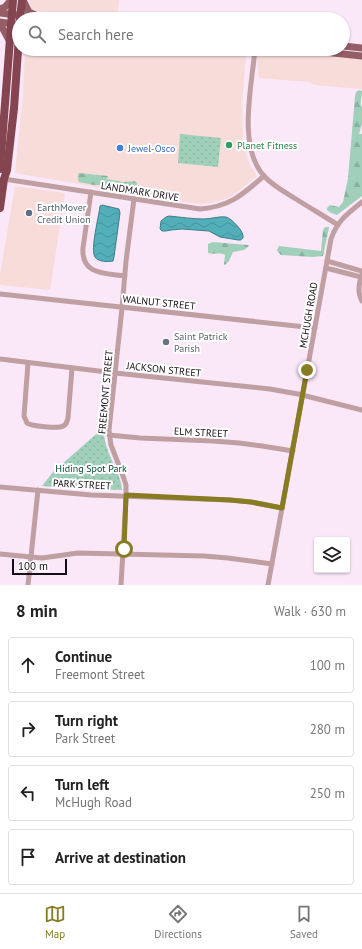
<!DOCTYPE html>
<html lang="en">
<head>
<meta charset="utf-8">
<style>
	body { margin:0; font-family:"PT Sans",sans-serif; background:#f6f6f6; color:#222 }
	.controls { position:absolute; right:12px; bottom:12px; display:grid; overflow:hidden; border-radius:4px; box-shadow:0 1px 3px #0004 }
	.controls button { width:36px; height:36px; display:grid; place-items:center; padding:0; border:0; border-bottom:1px solid #e0e0e0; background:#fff; color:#222; font:20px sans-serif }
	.scale { position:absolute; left:12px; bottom:10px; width:55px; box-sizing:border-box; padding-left:4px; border:2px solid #140d13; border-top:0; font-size:11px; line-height:14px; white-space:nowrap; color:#140d13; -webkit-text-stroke:3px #fff; paint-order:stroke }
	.stop { position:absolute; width:12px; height:12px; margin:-9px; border:3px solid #887c22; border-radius:50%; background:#fff }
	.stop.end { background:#887c22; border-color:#fff; box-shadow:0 1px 4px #0008 }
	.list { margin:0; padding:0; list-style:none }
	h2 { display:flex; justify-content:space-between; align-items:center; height:52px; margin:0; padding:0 16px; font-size:17px }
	h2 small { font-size:13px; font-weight:400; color:#767676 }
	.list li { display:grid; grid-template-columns:26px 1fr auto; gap:12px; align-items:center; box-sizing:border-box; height:56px; margin:0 8px 8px; padding:0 8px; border:1px solid #e0e0e0; border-radius:4px }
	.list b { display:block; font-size:15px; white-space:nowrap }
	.list p { margin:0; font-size:13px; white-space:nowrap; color:#767676 }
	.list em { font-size:13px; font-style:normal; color:#767676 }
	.icon { flex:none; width:22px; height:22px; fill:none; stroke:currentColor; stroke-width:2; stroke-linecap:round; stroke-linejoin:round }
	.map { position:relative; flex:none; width:362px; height:585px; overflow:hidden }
	.search { position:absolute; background:#fff; box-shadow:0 1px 3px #0004; left:12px; right:12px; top:12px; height:44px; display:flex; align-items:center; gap:10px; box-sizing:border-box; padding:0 14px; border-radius:22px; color:#767676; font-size:15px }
	.sheet { height:308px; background:#fff }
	nav { display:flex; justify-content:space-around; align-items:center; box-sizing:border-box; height:56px; border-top:1px solid #e0e0e0; background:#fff; font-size:11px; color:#767676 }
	nav a { display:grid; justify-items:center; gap:2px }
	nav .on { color:#887c22 }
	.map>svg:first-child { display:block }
	.commercial { fill:#f7dcda }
	.green { fill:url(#green-dots) }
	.forest { fill:url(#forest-firs) }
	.water { fill:url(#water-waves); stroke:#3f7e86 }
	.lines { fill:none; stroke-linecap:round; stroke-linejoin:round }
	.minor { stroke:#c09fa3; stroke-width:5 }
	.major { stroke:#955d66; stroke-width:7 }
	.highway { stroke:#844551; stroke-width:8 }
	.route { stroke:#887c22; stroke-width:5 }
	.leisure-dot { fill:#2e9e5b; stroke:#fff; stroke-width:1.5 }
	.shop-dot { fill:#3f7fe0; stroke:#fff; stroke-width:1.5 }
	.service-dot { fill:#5c6f8a; stroke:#fff; stroke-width:1.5 }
	.worship-dot { fill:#6b7280; stroke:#fff; stroke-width:1.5 }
	.labels { text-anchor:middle; stroke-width:4; stroke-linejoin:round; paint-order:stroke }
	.leisure-label { font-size:10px; fill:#27864d; stroke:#fff; text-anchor:start }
	.shop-label { font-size:10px; fill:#366cbe; stroke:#fff; text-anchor:start }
	.street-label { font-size:10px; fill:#140d13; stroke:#fff }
	.service-label { font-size:10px; fill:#4e5e75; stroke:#fff; text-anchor:start }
	.worship-label { font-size:10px; fill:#5b616d; stroke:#fff; text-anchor:start }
	.park-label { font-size:10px; fill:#074732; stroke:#fff }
</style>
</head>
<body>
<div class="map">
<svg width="362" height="585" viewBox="0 0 362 585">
	<defs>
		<pattern id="green-dots" width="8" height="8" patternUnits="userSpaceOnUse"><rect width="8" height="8" fill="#a1d0ba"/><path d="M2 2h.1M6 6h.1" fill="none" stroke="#8ab19f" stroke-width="1.8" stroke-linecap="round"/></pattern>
		<pattern id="forest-firs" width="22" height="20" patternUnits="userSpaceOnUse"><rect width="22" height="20" fill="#a1d0ba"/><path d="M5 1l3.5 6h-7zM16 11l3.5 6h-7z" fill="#8ab19f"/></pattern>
		<pattern id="water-waves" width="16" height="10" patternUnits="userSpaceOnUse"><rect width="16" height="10" fill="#52aeb8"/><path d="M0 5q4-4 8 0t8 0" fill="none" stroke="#47949d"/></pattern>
	</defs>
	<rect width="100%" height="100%" fill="#fae7f8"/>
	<!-- commercial -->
	<g class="commercial">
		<polygon points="29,0 119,0 117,18 36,11 31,8"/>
		<polygon points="25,49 212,49 242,52 246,56 242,103 243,142 247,157 250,165 257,176 236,193 229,198 211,203 202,204 191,203 15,173 23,95"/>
		<polygon points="256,49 282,49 362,57 362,89 314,85 310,82 259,78"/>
		<polygon points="15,186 65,193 50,290 0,285 0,275"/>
	</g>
	<!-- green -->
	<g class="green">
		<polygon points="180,134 221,138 218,167 178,163"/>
		<polygon points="107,179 123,182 135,181 137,183 137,186 130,189 102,185"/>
		<path d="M 103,428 L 104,429 C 103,452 121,470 122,490 L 80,489 L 42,486 L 53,472 Z"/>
	</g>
	<!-- forest -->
	<g class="forest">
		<path d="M 359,90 L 362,91 C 362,97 360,101 361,106 L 362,107 L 362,124 L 359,134 L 362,134 L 362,196 L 337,215 L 331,213 L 327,210 L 327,208 L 330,205 L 339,207 L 343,202 L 348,178 L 355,97 L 356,92 Z"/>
		<path d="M 79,173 L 108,176 L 108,177 L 102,185 L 94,185 L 79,182 C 78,179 77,175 79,173 Z"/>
		<polygon points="325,227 329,227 329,228 323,256 313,257 281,255 278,252 277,250 279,246 321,251 323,230"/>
		<path d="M 213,242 L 248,245 L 249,246 L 244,250 L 233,252 L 229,261 L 225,265 L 224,264 L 225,255 C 220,252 214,255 208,253 L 208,244 Z"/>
	</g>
	<!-- water -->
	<g class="water">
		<path d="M 102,205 L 119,209 L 120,213 L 114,257 L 113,261 C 108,262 98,262 95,257 C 90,250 99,216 100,206 Z"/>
		<path d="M 169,216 C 181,217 192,219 204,219 C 210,219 220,216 226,217 C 231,218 245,232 243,238 C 242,239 241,239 241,240 L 238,240 L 220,237 L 209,231 L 182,229 L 171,230 L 166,231 L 162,231 L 160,229 L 161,221 L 166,217 Z"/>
	</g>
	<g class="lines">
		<!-- minor -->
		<g class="minor">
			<path d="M 255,49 C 252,86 237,146 264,176 C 273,186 285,192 296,199 C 310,208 324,216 338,225"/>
			<path d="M 4,179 L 200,209 C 230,207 243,194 264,176"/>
			<path d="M 91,192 L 83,248 C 81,275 105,273 125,276"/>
			<polyline points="327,261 362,271"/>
			<polyline points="326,268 361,277"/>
			<path d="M 362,274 C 359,283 357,292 362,301"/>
			<polyline points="0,294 315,328"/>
			<polyline points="0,359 115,373 270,389 298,394 362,410"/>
			<path d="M 28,363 L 24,416 L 27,423 C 31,426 58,429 63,426 C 67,425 67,421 68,418 L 72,368"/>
			<polyline points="109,435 140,438 213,441 239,443 262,446 293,451"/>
			<polyline points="0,487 91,495 230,500 251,502 282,508"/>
			<polyline points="0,554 42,558 78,553 204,556 228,558 272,564"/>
			<polyline points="28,585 38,490"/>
			<polyline points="121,585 126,500 126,485 123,476 111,445 109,430 122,308 126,261 134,199"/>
			<path d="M 268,585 L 331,239 C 337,221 348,213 362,202"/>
		</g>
		<!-- major -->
		<g class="major">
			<polyline points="23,0 29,12 37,16"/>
			<polyline points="0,9 5,7 11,0"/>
			<polyline points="0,13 48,19"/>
			<polyline points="0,22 19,25"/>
			<polyline points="0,26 3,29 10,42"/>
			<polyline points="343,46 362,48"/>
			<polyline points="295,49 362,56"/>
		</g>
		<!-- highway -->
		<g class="highway">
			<polyline points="20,19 22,0"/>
			<polyline points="0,169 13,0"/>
			<polyline points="0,208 4,179 7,170 14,108 19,36"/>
		</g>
	</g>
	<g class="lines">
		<!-- route -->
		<polyline class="route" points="124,549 126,495 230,500 251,502 282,508 307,370"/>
	</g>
	<!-- markers -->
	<circle class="leisure-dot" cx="229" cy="145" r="4"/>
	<circle class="shop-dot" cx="120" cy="148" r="4"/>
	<circle class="service-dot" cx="29" cy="213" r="4"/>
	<circle class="worship-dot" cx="166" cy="342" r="4"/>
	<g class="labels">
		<!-- leisure labels -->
		<g class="leisure-label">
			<text x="237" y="149">Planet Fitness</text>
		</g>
		<!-- shop labels -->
		<g class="shop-label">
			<text x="128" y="152">Jewel-Osco</text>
		</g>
		<!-- street labels -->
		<g class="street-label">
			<text transform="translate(140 191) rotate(9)" y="4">LANDMARK DRIVE</text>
			<text transform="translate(159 302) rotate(6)" y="4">WALNUT STREET</text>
			<text transform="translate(308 315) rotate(-80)" y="4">MCHUGH ROAD</text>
			<text transform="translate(164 369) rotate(6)" y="4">JACKSON STREET</text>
			<text transform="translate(105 392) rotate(-85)" y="4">FREEMONT STREET</text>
			<text transform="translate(201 432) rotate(3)" y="4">ELM STREET</text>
			<text transform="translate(82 484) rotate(3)" y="4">PARK STREET</text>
		</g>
		<!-- service labels -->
		<g class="service-label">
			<text x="37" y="211">EarthMover<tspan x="37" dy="12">Credit Union</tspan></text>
		</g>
		<!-- worship labels -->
		<g class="worship-label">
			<text x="174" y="340">Saint Patrick<tspan x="174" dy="12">Parish</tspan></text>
		</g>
		<!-- park labels -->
		<g class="park-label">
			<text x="91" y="472">Hiding Spot Park</text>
		</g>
	</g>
</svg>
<div class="controls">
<button><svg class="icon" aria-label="layers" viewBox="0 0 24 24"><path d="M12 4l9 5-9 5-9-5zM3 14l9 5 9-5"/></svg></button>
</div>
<div class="scale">100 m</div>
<div class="stop" style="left:124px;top:549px"></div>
<div class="stop end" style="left:307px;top:370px"></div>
<div class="search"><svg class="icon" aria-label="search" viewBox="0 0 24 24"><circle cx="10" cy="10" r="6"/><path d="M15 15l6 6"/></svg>Search here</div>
</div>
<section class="sheet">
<h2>8 min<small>Walk · 630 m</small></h2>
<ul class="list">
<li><svg class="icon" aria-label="ahead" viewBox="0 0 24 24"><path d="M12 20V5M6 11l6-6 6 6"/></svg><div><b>Continue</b><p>Freemont Street</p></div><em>100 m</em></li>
<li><svg class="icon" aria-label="right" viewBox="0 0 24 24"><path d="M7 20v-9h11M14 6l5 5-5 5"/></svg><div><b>Turn right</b><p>Park Street</p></div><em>280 m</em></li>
<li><svg class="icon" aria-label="left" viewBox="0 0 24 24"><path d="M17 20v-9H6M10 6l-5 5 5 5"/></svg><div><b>Turn left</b><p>McHugh Road</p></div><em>250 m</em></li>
<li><svg class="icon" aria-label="arrive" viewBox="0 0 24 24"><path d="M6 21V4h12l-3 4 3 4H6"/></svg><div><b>Arrive at destination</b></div></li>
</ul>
</section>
<nav>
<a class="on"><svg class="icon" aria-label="map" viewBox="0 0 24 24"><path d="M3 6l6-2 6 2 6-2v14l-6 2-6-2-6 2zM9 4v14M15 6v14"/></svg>Map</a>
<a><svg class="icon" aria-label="directions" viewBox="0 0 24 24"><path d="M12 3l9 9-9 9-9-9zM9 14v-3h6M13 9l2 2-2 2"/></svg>Directions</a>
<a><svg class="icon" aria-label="saved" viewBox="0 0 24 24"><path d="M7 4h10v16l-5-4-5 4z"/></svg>Saved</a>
</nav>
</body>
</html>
